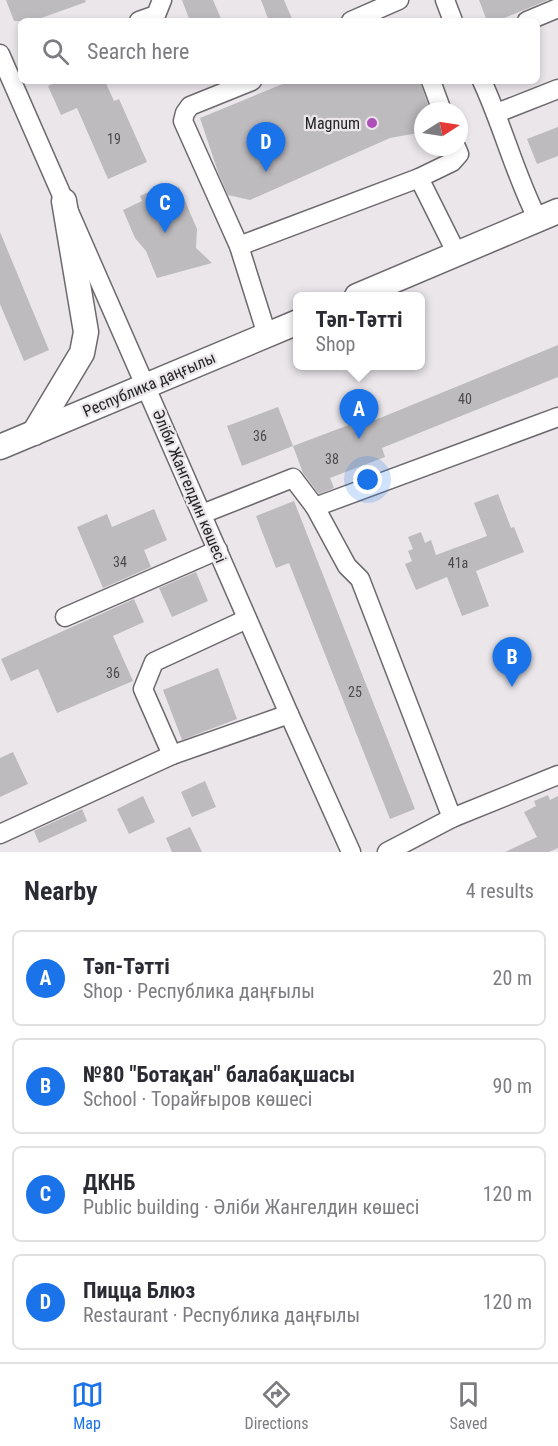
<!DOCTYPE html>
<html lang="en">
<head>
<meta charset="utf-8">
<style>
	body { margin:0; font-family:"Roboto Condensed",sans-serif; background:#f2f2f3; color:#2b2b33 }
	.compass { position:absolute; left:414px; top:102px; width:54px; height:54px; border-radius:50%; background:#fff; box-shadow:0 3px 9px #0003; rotate:78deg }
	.you { position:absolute; left:368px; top:480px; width:21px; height:21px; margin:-15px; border:4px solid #fff; border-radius:50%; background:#1a73e8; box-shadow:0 0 0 9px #1a73e833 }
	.badge { display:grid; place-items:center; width:39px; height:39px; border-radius:50%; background:#1a73e8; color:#fff; font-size:20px; font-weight:700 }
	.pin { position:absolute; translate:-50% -50px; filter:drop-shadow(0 2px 3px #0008) }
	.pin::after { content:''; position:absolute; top:32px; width:21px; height:18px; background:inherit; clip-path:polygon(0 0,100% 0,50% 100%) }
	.popup { position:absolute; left:293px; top:292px; width:132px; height:78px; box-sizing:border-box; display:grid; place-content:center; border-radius:9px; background:#fff; filter:drop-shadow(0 2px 4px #0005); font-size:20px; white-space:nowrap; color:#7c7c81 }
	.popup b { font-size:22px; color:#2b2b33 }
	.popup::after { content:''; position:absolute; left:50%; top:100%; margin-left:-12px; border:12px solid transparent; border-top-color:#fff }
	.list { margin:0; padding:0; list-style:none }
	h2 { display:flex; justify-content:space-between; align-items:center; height:78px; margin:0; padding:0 24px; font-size:26px }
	h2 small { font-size:20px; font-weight:400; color:#7c7c81 }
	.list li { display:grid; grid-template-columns:39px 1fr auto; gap:18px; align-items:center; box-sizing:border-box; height:96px; margin:0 12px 12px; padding:0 12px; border:2px solid #e1e1e2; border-radius:9px }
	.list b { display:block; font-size:22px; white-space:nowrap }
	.list p { margin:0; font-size:20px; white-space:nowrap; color:#7c7c81 }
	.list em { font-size:20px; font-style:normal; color:#7c7c81 }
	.icon { flex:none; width:33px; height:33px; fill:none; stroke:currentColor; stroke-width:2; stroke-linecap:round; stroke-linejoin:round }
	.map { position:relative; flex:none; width:558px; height:852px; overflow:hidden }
	.search { position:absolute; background:#fff; box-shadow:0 3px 9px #0003; left:18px; right:18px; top:18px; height:66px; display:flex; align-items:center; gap:15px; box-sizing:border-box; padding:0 21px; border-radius:9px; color:#7c7c81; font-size:22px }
	.sheet { height:510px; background:#fff }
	nav { display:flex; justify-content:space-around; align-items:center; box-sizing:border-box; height:84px; border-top:2px solid #e1e1e2; background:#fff; font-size:16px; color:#7c7c81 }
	nav a { display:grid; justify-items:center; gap:3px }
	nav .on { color:#1a73e8 }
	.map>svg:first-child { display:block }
	.building { fill:#bebbbf }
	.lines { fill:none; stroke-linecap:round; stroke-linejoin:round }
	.minor-casing { stroke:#6d696d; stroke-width:21 }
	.major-casing { stroke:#6d696d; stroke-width:27 }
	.minor { stroke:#fff; stroke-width:18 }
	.major { stroke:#fff; stroke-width:24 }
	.poi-dot { fill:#ad4fb8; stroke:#eae6ea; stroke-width:2 }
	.labels { text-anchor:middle; stroke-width:4.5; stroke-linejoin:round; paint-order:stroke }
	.number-label { font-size:14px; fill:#4b4a4c }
	.poi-label { font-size:16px; fill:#252425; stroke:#eae6ea; text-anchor:end }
	.street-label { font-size:16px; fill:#252425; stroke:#eae6ea }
</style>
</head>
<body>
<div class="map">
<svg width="558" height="852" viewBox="0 0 558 852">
	<rect width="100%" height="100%" fill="#eae6ea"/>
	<!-- building -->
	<g class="building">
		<polygon points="6,0 85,0 86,2 33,21 14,21"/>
		<polygon points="182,0 213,0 222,21 190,21"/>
		<polygon points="261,0 284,0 293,21 269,21"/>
		<polygon points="479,0 548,0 497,21 487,21"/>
		<polygon points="59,81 105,81 114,101 119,99 147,162 108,179 77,108 61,115 48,86"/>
		<polygon points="290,81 420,81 430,111 423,111 423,132 390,138 250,200 228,195 218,172 200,118"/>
		<polygon points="558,127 558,156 537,164 527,139"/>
		<polygon points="179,187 197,229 196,248 212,263 157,278 146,251 135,238 123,210 142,201 140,196 157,188 160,195"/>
		<polygon points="0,232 49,350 24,361 0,304"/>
		<polygon points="558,345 558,377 382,448 385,457 330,478 334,488 319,494 303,473 293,446 362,420 363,425"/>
		<polygon points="278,407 293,446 242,466 227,426"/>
		<polygon points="498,494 511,528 514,527 524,552 476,571 489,606 462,616 447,577 416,590 405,564 412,561 408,551 413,549 408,537 421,532 425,543 431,540 436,555 487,536 474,503"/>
		<polygon points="294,501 415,809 390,819 289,563 276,568 256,516"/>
		<polygon points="154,509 167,540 144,550 151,567 103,588 77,527 107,514 112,527"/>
		<polygon points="196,572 208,601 172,617 159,588"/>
		<polygon points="134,599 144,622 113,636 133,681 57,713 38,669 11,681 1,659"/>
		<polygon points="218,668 237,719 182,740 163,690"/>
		<polygon points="13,752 28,784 0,797 0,758"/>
		<polygon points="205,781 216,807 192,817 181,792"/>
		<polygon points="548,795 550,800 558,796 558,848 549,852 505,852 537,837 524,812 536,806 534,801"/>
		<polygon points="143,796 155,822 129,834 117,809"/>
		<polygon points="82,809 87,821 39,843 34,831"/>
		<polygon points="190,827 202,852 172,852 166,838"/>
	</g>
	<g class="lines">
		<defs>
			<g id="minor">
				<polyline points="445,0 453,21"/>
				<polyline points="139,21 156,15 162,0"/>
				<polyline points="351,21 399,0"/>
				<polyline points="527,21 558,8"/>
				<polyline points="0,54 289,714 351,852"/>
				<polyline points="252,81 190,106 185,113 183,121 239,246 267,335"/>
				<polyline points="431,81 442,111"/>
				<path d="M 482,81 C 503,126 515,175 538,220"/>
				<polyline points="497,113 558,89"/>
				<polyline points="419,178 452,162 459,154 456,147"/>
				<polyline points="239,246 419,178 457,254"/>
				<polyline points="315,507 347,566 360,579 452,818"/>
				<polyline points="202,514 293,478 315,507 558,417"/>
				<polyline points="65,617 218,550"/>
				<polyline points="172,755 143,689 154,662 247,619"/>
				<polyline points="0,834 172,755 289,714"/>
				<polyline points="387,852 452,818 558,775"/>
			</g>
			<g id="major">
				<polyline points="357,296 558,211"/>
				<polyline points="34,433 82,353 86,332 64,201"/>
				<polyline points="0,447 298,322"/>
			</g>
		</defs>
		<!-- minor casing -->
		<use href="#minor" class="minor-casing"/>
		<!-- major casing -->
		<use href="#major" class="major-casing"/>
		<!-- minor -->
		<use href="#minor" class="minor"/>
		<!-- major -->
		<use href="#major" class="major"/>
	</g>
	<!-- markers -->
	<circle class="poi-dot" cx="372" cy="123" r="6"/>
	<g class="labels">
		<!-- number labels -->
		<g class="number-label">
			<text x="114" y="144">19</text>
			<text x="465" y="404">40</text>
			<text x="260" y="441">36</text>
			<text x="332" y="464">38</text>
			<text x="120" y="567">34</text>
			<text x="458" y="568">41а</text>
			<text x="113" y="678">36</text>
			<text x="355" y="697">25</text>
		</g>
		<!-- poi labels -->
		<g class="poi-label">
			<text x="360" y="129">Magnum</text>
		</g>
		<!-- street labels -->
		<g class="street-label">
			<text transform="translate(149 384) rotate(-23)" y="6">Республика даңғылы</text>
			<text transform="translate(190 486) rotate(67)" y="6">Әліби Жангелдин көшесі</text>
		</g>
	</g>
</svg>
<svg class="compass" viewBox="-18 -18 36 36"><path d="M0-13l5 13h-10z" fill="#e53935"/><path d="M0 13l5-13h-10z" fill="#7c7c81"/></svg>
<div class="you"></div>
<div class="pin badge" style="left:359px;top:439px">A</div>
<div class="popup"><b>Тәп-Тәтті</b>Shop</div>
<div class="pin badge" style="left:512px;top:687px">B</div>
<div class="pin badge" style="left:165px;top:233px">C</div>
<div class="pin badge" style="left:266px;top:172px">D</div>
<div class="search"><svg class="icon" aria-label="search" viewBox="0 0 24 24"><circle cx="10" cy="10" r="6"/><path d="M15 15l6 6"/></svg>Search here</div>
</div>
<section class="sheet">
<h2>Nearby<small>4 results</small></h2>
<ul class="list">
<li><span class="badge">A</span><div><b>Тәп-Тәтті</b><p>Shop · Республика даңғылы</p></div><em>20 m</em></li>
<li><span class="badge">B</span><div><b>№80 &quot;Ботақан&quot; балабақшасы</b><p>School · Торайғыров көшесі</p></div><em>90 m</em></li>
<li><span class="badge">C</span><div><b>ДКНБ</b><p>Public building · Әліби Жангелдин көшесі</p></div><em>120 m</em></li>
<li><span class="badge">D</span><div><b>Пицца Блюз</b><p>Restaurant · Республика даңғылы</p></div><em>120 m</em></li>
</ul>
</section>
<nav>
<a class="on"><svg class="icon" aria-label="map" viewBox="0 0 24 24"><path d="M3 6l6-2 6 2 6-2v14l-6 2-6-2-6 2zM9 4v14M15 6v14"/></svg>Map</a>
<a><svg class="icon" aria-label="directions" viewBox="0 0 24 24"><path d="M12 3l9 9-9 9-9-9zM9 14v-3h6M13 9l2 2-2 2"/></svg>Directions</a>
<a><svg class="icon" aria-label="saved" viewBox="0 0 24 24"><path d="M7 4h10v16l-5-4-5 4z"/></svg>Saved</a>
</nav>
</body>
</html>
